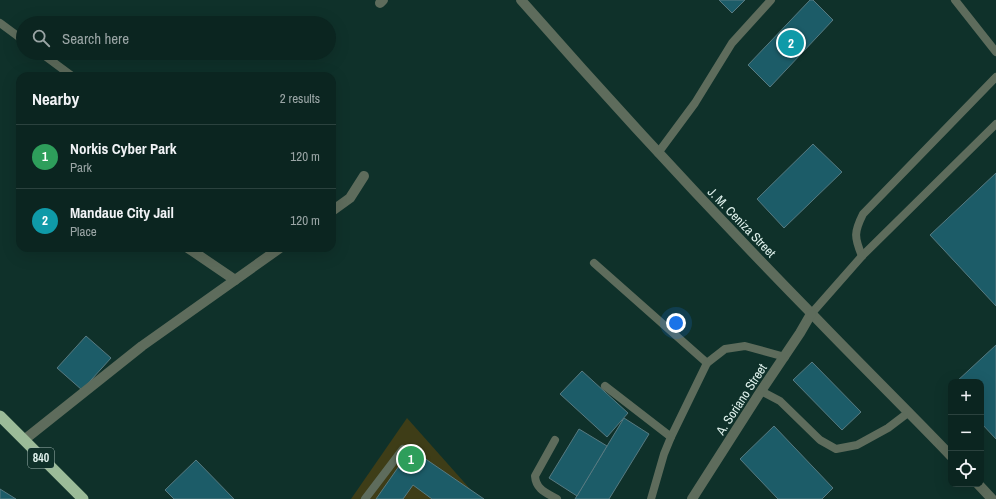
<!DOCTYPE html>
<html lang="en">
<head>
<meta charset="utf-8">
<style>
	body { margin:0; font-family:"Archivo Narrow",sans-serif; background:#19312d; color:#f1f3f6 }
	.controls { position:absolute; right:12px; bottom:12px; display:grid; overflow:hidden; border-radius:8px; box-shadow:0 4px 16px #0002 }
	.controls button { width:36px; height:36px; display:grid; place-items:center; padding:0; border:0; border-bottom:1px solid #2b423e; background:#0b2520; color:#f1f3f6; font:20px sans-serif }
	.you { position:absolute; left:676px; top:323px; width:14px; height:14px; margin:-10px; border:3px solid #fff; border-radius:50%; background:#1a73e8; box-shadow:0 0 0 6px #1a73e833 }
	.badge { display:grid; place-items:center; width:26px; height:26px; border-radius:50%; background:#fc8fc3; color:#fff; font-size:13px; font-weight:700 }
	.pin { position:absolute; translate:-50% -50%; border:2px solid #fff; box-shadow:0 1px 4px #0006 }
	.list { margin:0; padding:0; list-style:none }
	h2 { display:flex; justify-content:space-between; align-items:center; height:52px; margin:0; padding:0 16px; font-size:17px }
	h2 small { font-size:13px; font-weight:400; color:#9aa5a5 }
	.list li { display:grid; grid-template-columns:26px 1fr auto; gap:12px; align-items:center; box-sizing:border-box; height:64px; padding:0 16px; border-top:1px solid #2b423e }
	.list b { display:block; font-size:15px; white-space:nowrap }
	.list p { margin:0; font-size:13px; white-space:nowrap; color:#9aa5a5 }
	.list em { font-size:13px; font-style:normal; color:#9aa5a5 }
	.icon { flex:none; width:22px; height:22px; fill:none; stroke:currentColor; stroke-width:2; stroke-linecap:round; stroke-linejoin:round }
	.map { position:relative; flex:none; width:996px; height:499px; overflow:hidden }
	.search { position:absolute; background:#0b2520; box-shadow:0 4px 16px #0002; left:16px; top:16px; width:320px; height:44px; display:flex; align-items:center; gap:10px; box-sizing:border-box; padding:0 14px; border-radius:22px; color:#9aa5a5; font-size:15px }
	.panel { position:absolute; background:#0b2520; box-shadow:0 4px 16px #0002; left:16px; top:72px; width:320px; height:180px; border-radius:12px }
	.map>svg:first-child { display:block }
	.green { fill:#3e3d17 }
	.building { fill:#1c5c68; stroke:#577a81 }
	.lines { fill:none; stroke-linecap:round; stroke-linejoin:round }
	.service { stroke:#5e6c5c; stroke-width:8 }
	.minor { stroke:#5e6c5c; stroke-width:10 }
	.trunk { stroke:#9bbb98; stroke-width:11 }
	.labels { text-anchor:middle; stroke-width:4; stroke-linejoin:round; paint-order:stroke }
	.shield { fill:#0f312a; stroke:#a1b7b2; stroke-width:1 }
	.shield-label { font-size:12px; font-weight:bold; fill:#dff1ec }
	.street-label { font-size:13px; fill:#dff1ec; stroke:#0f312a }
</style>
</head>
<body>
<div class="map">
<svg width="996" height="499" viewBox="0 0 996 499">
	<rect width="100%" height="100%" fill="#0f312a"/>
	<!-- green -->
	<polygon class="green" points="407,418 479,499 351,499"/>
	<!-- building -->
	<g class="building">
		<polygon points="719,0 745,0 732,13"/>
		<polygon points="810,0 813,0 833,20 770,87 748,65"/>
		<polygon points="813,144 842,172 784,228 757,199"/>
		<polygon points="996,173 996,306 930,235"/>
		<polygon points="86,336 111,358 82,390 57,368"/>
		<polygon points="996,345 996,439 981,423 981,382 956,382"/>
		<polygon points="812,362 861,412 842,430 793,380"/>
		<polygon points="582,371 628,413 607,437 560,394"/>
		<polygon points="624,418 649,434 609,499 575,499"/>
		<polygon points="774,426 833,488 822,499 778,499 740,459"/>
		<polygon points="579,429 607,446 577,496 549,478"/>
		<polygon points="411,449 484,499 432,499 413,485 403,499 376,499"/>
		<polygon points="196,460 234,499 174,499 165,490"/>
		<polygon points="0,489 16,499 0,499"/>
	</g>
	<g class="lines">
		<!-- service -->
		<g class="service">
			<polyline points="955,0 996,52"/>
			<polyline points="0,23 23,40"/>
			<polyline points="41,53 72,76"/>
			<polyline points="658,153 695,103 732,43 771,0"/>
			<path d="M 862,256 C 854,237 854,232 863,214 L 996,77"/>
			<polyline points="594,263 707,363"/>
			<polyline points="811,314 862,256 996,124"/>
			<polyline points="605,386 671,437 707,363 725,349 745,346 785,357"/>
			<polyline points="761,391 780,401 820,440 836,449 857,445 888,428 909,412"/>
			<path d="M 555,440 L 535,476 C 536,490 547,493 557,499"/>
			<polyline points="365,499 403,449"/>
			<polyline points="651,499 664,454 671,437"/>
		</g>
		<!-- minor -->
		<g class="minor">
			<path d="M 521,0 C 615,107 712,212 812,314 C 858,362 905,408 951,456"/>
			<polyline points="380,3 383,0"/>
			<polyline points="332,211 350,198 364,176"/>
			<polyline points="188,248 235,280"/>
			<polyline points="24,440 142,346 280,248"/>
			<polyline points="978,484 992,499"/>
			<polyline points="692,499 761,391 800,333 811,314"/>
		</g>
		<!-- trunk -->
		<polyline class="trunk" points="0,416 83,499"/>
	</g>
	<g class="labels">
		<!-- shield labels -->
		<rect class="shield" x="28" y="448" width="26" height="20" rx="3"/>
		<g class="shield-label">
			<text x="41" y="462">840</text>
		</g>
		<!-- street labels -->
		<g class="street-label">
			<text transform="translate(742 222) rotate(46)" y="5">J. M. Ceniza Street</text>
			<text transform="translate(741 399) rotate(-57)" y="5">A. Soriano Street</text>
		</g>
	</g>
</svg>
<div class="controls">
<button>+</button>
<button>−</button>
<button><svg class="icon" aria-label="locate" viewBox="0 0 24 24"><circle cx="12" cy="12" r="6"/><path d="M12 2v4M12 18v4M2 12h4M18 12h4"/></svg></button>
</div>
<div class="you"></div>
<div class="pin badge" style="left:411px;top:459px;background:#2e9e5b">1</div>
<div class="pin badge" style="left:791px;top:43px;background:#0f9aa8">2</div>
<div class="search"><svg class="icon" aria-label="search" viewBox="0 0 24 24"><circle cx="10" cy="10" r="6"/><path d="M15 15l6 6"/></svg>Search here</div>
<section class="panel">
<h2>Nearby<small>2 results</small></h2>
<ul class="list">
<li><span class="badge" style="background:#2e9e5b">1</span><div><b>Norkis Cyber Park</b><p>Park</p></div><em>120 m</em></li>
<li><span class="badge" style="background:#0f9aa8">2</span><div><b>Mandaue City Jail</b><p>Place</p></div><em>120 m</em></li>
</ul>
</section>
</div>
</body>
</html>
